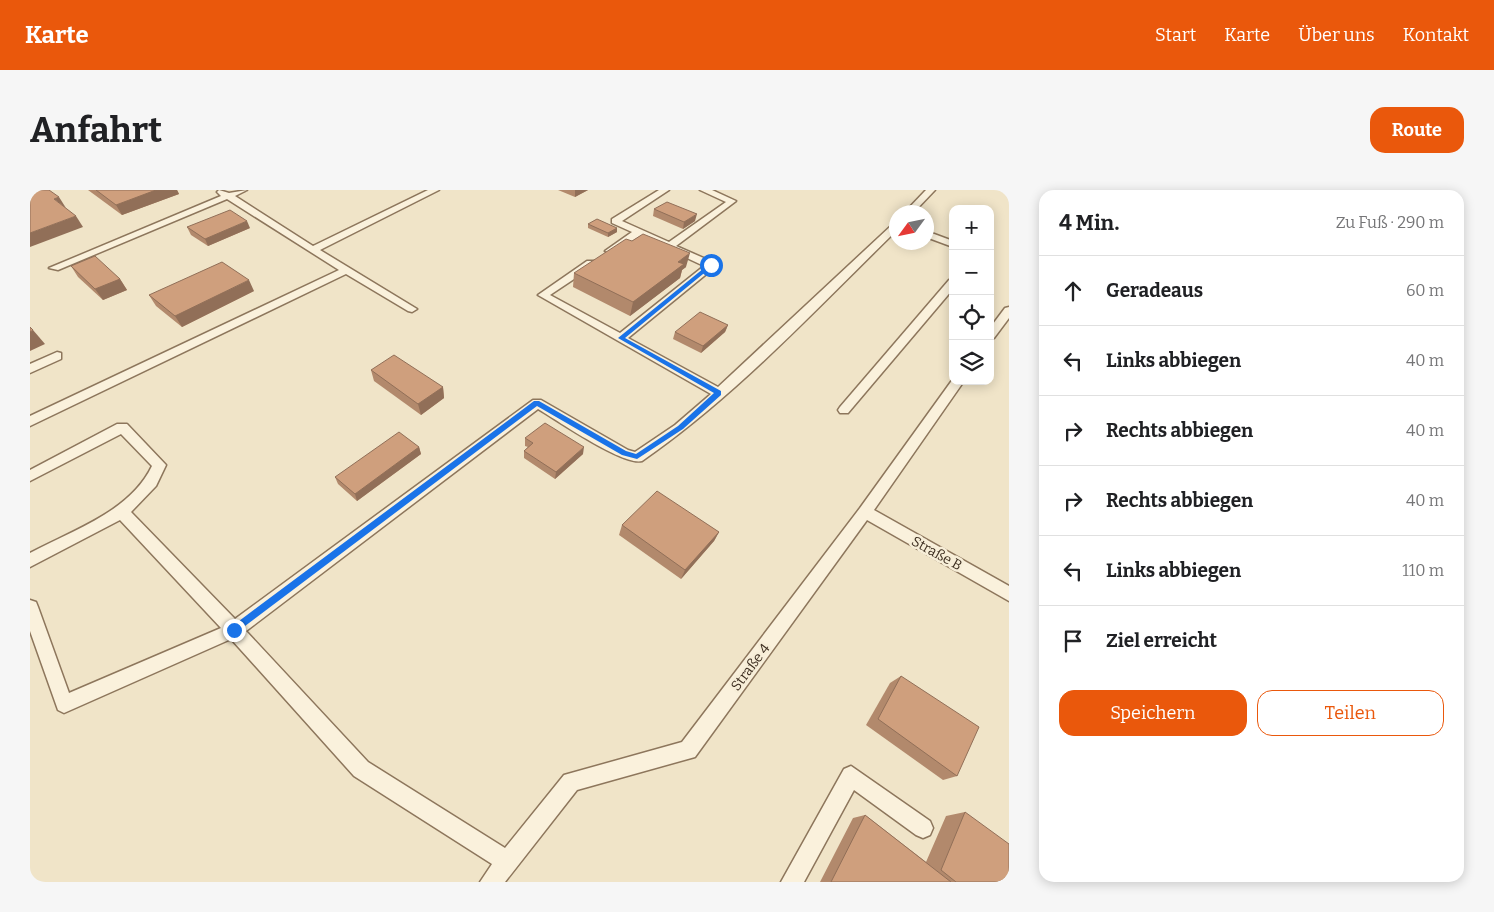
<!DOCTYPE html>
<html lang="de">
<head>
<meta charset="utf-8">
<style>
	body { margin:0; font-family:Bitter,serif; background:#f6f6f6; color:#202124 }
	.controls { position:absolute; right:15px; top:15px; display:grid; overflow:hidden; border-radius:10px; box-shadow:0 2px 12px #0003 }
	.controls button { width:45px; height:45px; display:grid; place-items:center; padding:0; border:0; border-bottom:1px solid #e0e0e0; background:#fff; color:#202124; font:25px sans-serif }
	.compass { position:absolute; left:859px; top:15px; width:45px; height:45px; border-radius:50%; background:#fff; box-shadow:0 2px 12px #0003; rotate:237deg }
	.stop { position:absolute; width:15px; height:15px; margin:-11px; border:4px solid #1a73e8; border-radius:50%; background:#fff }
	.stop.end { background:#1a73e8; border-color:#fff; box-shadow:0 1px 5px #0008 }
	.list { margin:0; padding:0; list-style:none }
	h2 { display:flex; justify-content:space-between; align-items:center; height:65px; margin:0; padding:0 20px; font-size:21px }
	h2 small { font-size:16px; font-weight:400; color:#757577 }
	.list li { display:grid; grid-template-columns:32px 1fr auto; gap:15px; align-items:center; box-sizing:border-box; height:70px; padding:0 20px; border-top:1px solid #e0e0e0 }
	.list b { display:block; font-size:19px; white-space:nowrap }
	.list em { font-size:16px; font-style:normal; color:#757577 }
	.actions { display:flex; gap:10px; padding:15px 20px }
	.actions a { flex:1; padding:11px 0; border:1px solid #ea580c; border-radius:15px; text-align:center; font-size:18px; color:#ea580c }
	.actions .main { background:#ea580c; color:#fff }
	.icon { flex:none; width:28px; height:28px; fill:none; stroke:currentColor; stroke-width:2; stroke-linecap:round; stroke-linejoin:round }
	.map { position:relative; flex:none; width:979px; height:692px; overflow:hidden; border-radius:15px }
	header { display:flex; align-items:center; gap:30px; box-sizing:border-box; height:70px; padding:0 25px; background:#ea580c; color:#fff }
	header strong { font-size:24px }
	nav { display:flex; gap:28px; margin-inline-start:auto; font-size:18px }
	.intro { display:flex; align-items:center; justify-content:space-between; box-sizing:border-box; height:120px; padding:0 30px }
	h1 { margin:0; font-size:35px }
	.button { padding:12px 22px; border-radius:15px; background:#ea580c; color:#fff; font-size:18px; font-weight:700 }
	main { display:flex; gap:30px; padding:0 30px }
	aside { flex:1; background:#fff; border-radius:15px; box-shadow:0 2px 12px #0003 }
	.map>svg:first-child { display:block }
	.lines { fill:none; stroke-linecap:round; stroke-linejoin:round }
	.lane-casing { stroke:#8d765c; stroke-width:3 }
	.lane { fill:#faf1dc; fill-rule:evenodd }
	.wall { fill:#b2896c }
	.shaded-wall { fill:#916f58 }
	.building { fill:#cf9f7d; stroke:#916f58 }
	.route { fill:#1a73e8 }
	.labels { text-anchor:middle; stroke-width:5; stroke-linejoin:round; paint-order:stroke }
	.street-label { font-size:14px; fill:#3d2e20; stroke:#f7eed8 }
</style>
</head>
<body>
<header>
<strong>Karte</strong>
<nav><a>Start</a><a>Karte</a><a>Über uns</a><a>Kontakt</a></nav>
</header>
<div class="intro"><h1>Anfahrt</h1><a class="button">Route</a></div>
<main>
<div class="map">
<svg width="979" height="692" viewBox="0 0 979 692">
	<rect width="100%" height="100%" fill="#f0e4c8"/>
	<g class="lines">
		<defs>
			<g id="lane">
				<polygon points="189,0 199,3 217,0 205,6 283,56 398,0 409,0 290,60 387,119 382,122 378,121 316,84 0,236 0,226 309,80 197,9 28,80 19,78 191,6 187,2"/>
				<path d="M 629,0 L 639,0 L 592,31 L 639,52 L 696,12 L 670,0 L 682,0 L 706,11 L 646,56 L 685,73 L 685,77 L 598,148 L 688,197 L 863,34 L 866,33 L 866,41 C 785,120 706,206 612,271 C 593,276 527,230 508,219 L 216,441 L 338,572 L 475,658 L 534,585 L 652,552 L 830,318 L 923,189 L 923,191 L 934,191 L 844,320 L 979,396 L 979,411 L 837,330 L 665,567 L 547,600 L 475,692 L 450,692 L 462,674 L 324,586 L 201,449 L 34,523 L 28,520 L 0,441 L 0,410 L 6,412 L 8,417 L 39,503 L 191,438 L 90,330 L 0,377 L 0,363 C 43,340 100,322 122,276 L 91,244 L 0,291 L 0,280 L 87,234 L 97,234 L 136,275 L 126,296 L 101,322 L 205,429 L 503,210 L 511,210 L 598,260 L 605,262 L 645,235 L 681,204 L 508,105 L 557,71 L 565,71 L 565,75 L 520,105 L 590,143 L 674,76 L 610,46 L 583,63 L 575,61 L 602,42 L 582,33 L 582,29 Z"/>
				<polygon points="896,0 905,0 884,22 875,22"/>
				<polygon points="896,41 923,51 923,57 896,47"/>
				<polygon points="923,89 923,99 818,223 810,223 808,220 810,217 919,90"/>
				<polygon points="979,117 979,128 964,148 960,149 960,138 975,118"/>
				<polygon points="27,162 31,163 31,169 0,183 0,174"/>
				<polygon points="821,576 900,631 903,638 900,645 893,648 886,645 824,600 774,692 751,692 814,579"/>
			</g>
		</defs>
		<!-- lane casing -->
		<use href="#lane" class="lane-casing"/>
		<!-- lane -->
		<use href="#lane" class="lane"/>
	</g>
	<!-- wall -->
	<g class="wall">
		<polygon points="58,0 147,0 149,4 92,25"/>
		<polygon points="528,0 558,0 545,7"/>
		<polygon points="624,19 665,31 653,39 623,26"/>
		<polygon points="558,34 587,38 587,42 578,47 558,38"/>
		<polygon points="157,37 220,38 178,56 161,45"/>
		<polygon points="41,76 90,89 97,100 73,110 48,87"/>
		<polygon points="656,77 652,80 650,88 600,126 543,97 544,83"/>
		<polygon points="224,101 152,137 126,116 119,105"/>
		<polygon points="698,135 695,142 671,163 643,149 645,142"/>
		<polygon points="341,180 413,197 414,208 391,225 344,191"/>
		<polygon points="495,248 553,264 525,289 494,268 494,261 498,257 495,256"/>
		<polygon points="389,257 391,264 327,311 308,294 305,287"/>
		<polygon points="592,335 689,342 684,351 651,389 589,345"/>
		<polygon points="871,486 927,586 913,590 836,535 860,493"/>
		<polygon points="935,622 979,692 790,692 823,628 835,625 896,672 916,626"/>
	</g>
	<!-- shaded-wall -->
	<g class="shaded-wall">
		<polygon points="126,0 147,0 149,4 92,25 86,15"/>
		<polygon points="545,0 558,0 545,7"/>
		<polygon points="29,7 36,18 24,9"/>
		<polygon points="667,24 665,31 653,39 654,32"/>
		<polygon points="46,26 53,37 0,57 0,43"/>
		<polygon points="217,31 220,38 178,56 175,49"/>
		<polygon points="587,38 587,42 578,47 578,43"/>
		<polygon points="660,63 656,77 652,80 650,88 600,126 603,112 648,72"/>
		<polygon points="90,89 97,100 73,110 65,99"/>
		<polygon points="219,90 224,101 152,137 145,126"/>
		<polygon points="698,135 695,142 671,163 673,156"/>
		<polygon points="3,140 15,154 0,161 0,142"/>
		<polygon points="413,197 414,208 391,225 388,214"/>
		<polygon points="389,257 391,264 327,311 325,304"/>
		<polygon points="554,257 553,264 525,289 526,282"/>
		<polygon points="689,342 684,351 651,389 655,380"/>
	</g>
	<!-- building -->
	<g class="building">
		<polygon points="0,0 19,0 29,7 24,9 46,26 0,43"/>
		<polygon points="66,0 126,0 86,15"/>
		<polygon points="637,12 667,24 654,32 624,19"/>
		<polygon points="200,20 217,31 175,49 157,37"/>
		<polygon points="567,29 587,38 578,43 558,34"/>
		<polygon points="613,44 660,63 648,72 654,74 603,112 544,83 596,49 602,51"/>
		<polygon points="65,66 90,89 65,99 41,76"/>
		<polygon points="192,72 219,90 145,126 119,105"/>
		<polygon points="670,122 698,135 673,156 645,142"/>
		<polygon points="0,137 3,140 0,142"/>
		<polygon points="364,165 413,197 388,214 341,180"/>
		<polygon points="515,233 554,257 526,282 494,261 503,253 495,248"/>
		<polygon points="369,242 389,257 325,304 305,287"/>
		<polygon points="627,301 689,342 655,380 592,335"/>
		<polygon points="871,486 949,537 927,586 848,529"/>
		<polygon points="935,622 979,654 979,692 926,692 911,680"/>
		<polygon points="835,625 921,692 801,692"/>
	</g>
	<!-- route -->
	<polygon class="route" points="679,74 684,75 595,148 691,201 691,205 653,239 607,269 592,265 507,216 207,442 201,442 201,437 504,211 509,211 596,261 606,264 648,236 684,203 588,148"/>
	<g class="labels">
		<!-- street labels -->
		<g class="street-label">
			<text transform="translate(907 363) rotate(29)" y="5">Straße B</text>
			<text transform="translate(720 477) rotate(-53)" y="5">Straße 4</text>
		</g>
	</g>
</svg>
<div class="controls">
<button>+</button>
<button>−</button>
<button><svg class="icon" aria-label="locate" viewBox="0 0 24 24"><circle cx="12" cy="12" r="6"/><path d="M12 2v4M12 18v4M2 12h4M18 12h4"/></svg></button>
<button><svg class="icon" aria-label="layers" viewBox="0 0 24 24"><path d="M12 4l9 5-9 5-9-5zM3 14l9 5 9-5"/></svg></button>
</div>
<svg class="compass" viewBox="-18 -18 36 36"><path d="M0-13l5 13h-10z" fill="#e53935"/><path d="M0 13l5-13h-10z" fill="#757577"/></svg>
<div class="stop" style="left:681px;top:75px"></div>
<div class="stop end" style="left:204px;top:440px"></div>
</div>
<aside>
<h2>4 Min.<small>Zu Fuß · 290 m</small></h2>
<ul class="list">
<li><svg class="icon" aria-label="ahead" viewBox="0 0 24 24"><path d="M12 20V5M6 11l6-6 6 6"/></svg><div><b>Geradeaus</b></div><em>60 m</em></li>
<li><svg class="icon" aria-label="left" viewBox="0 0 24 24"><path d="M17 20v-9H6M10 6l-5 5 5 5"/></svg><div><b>Links abbiegen</b></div><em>40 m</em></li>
<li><svg class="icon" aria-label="right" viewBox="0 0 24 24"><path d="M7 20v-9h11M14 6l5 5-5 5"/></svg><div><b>Rechts abbiegen</b></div><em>40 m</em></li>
<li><svg class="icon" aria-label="right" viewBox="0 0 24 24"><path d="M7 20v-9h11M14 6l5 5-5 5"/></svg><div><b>Rechts abbiegen</b></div><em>40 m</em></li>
<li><svg class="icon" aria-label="left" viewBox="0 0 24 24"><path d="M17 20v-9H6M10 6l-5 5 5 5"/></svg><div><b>Links abbiegen</b></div><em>110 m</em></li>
<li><svg class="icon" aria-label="arrive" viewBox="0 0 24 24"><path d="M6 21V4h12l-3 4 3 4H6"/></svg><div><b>Ziel erreicht</b></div></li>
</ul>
<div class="actions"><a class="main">Speichern</a><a>Teilen</a></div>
</aside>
</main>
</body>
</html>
